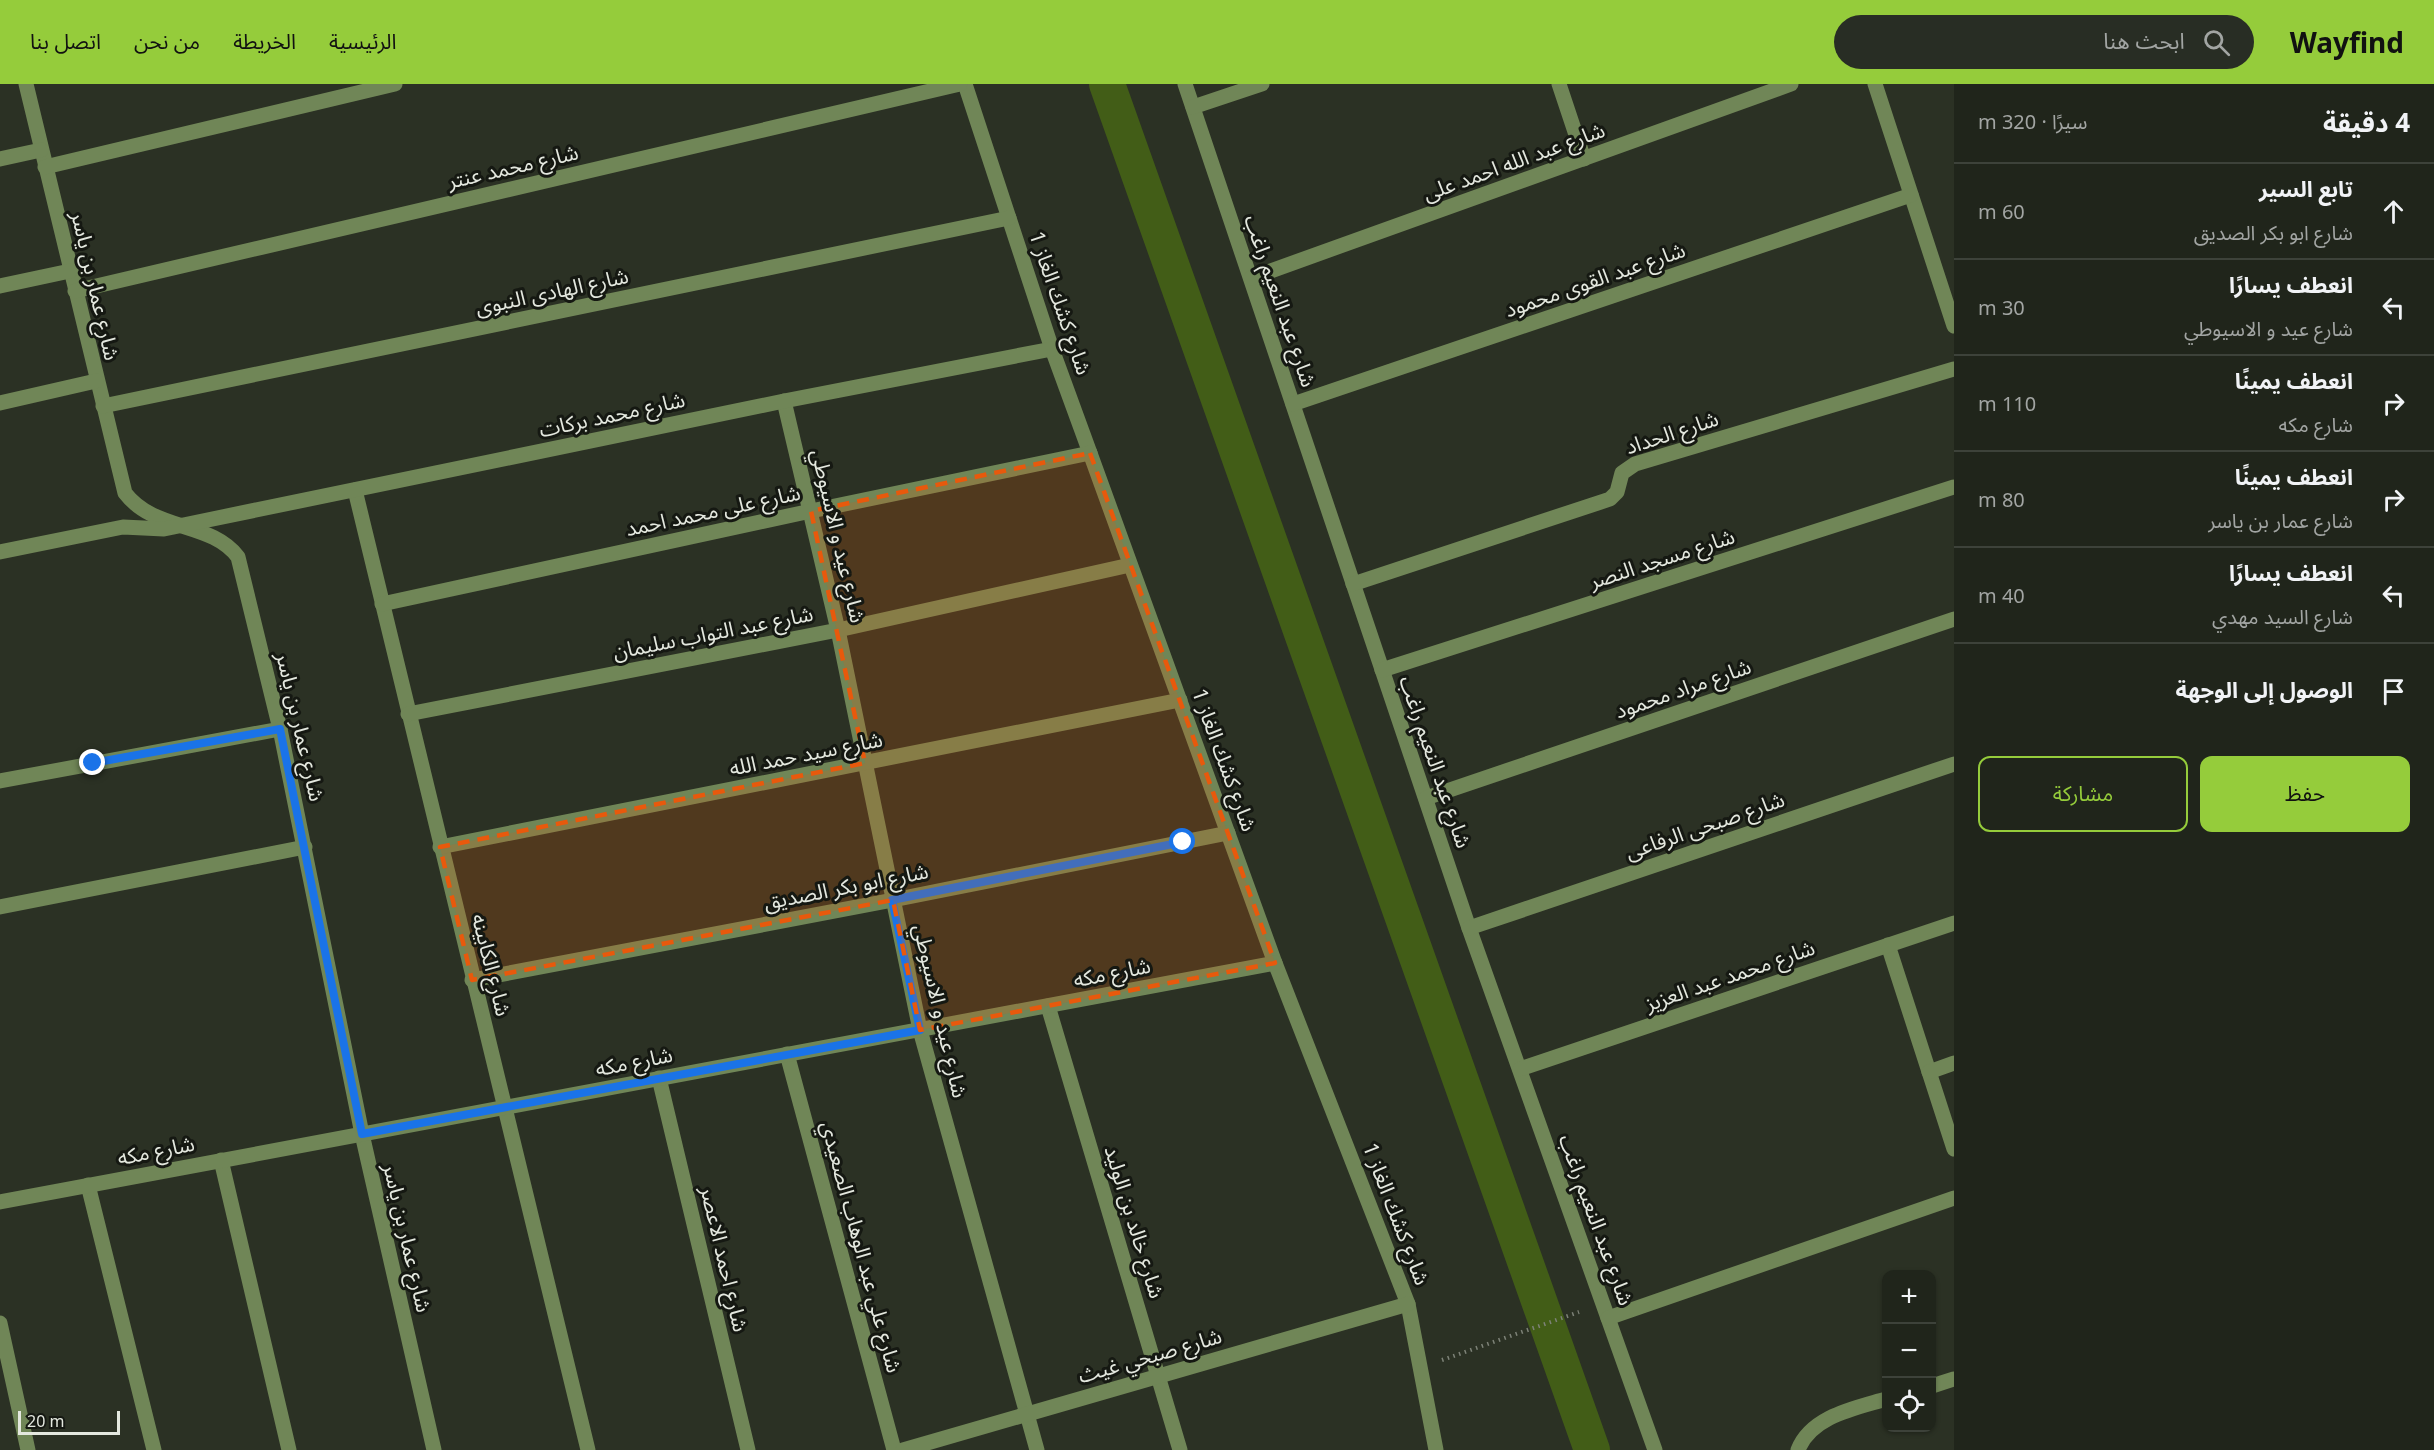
<!DOCTYPE html>
<html lang="ar">
<head>
<meta charset="utf-8">
<style>
	body { margin:0; font-family:"Noto Sans","Noto Sans Arabic",sans-serif; background:#282d24; color:#f1f3f6; direction:rtl }
	.controls { position:absolute; right:18px; bottom:18px; display:grid; overflow:hidden; border-radius:12px; box-shadow:0 2px 4px #0004 }
	.controls button { width:54px; height:54px; display:grid; place-items:center; padding:0; border:0; border-bottom:2px solid #3d423a; background:#20251b; color:#f1f3f6; font:30px sans-serif }
	.scale { position:absolute; left:18px; bottom:15px; width:102px; box-sizing:border-box; padding-left:6px; border:3px solid #e4e8df; border-top:0; font-size:16px; line-height:21px; white-space:nowrap; color:#e4e8df; -webkit-text-stroke:4px #151812; paint-order:stroke }
	.stop { position:absolute; width:18px; height:18px; margin:-14px; border:4px solid #1a73e8; border-radius:50%; background:#fff }
	.stop.end { background:#1a73e8; border-color:#fff; box-shadow:0 2px 6px #0008 }
	.list { margin:0; padding:0; list-style:none }
	h2 { display:flex; justify-content:space-between; align-items:center; height:78px; margin:0; padding:0 24px; font-size:26px }
	h2 small { font-size:20px; font-weight:400; color:#a2a5a3 }
	.list li { display:grid; grid-template-columns:39px 1fr auto; gap:18px; align-items:center; box-sizing:border-box; height:96px; padding:0 24px; border-top:2px solid #3d423a }
	.list b { display:block; font-size:22px; white-space:nowrap }
	.list p { margin:0; font-size:20px; white-space:nowrap; color:#a2a5a3 }
	.list em { font-size:20px; font-style:normal; color:#a2a5a3 }
	.actions { display:flex; gap:12px; padding:18px 24px }
	.actions a { flex:1; padding:14px 0; border:2px solid #95cc3b; border-radius:12px; text-align:center; font-size:21px; color:#95cc3b }
	.actions .main { background:#95cc3b; color:#111 }
	.icon { flex:none; width:33px; height:33px; fill:none; stroke:currentColor; stroke-width:2; stroke-linecap:round; stroke-linejoin:round }
	.map { position:relative; flex:none; width:1954px; height:1366px; overflow:hidden; direction:ltr }
	header { display:flex; align-items:center; gap:36px; box-sizing:border-box; height:84px; padding:0 30px; background:#95cc3b; color:#111 }
	header strong { font-size:28px }
	nav { display:flex; gap:33px; margin-inline-start:auto; font-size:21px }
	.search { width:420px; height:54px; background:#282d24; display:flex; align-items:center; gap:15px; box-sizing:border-box; padding:0 21px; border-radius:33px; color:#a2a5a3; font-size:22px }
	main { display:flex }
	aside { flex:1; background:#20251b }
	.map>svg:first-child { display:block }
	.lines { fill:none; stroke-linecap:round; stroke-linejoin:round }
	.canal { stroke:#425d17; stroke-width:36 }
	.path { stroke:#7d8277; stroke-width:4; stroke-dasharray:1.5 4.5; stroke-linecap:butt }
	.minor { stroke:#708657; stroke-width:15 }
	.route { stroke:#1a73e8; stroke-width:8 }
	.marked { fill:#e8590c; fill-opacity:0.2; stroke:#e8590c; stroke-width:4.5; stroke-dasharray:12 8; stroke-linejoin:round }
	.labels { text-anchor:middle; stroke-width:6; stroke-linejoin:round; paint-order:stroke }
	.street-label { font-size:21px; fill:#e4e8df; stroke:#151812 }
</style>
</head>
<body>
<header>
<strong>Wayfind</strong>
<div class="search"><svg class="icon" aria-label="search" viewBox="0 0 24 24"><circle cx="10" cy="10" r="6"/><path d="M15 15l6 6"/></svg>ابحث هنا</div>
<nav><a>الرئيسية</a><a>الخريطة</a><a>من نحن</a><a>اتصل بنا</a></nav>
</header>
<main>
<aside>
<h2>4 دقيقة<small>سيرًا · 320 m</small></h2>
<ul class="list">
<li><svg class="icon" aria-label="ahead" viewBox="0 0 24 24"><path d="M12 20V5M6 11l6-6 6 6"/></svg><div><b>تابع السير</b><p>شارع ابو بكر الصديق</p></div><em>60 m</em></li>
<li><svg class="icon" aria-label="left" viewBox="0 0 24 24"><path d="M17 20v-9H6M10 6l-5 5 5 5"/></svg><div><b>انعطف يسارًا</b><p>شارع عيد و الاسيوطي</p></div><em>30 m</em></li>
<li><svg class="icon" aria-label="right" viewBox="0 0 24 24"><path d="M7 20v-9h11M14 6l5 5-5 5"/></svg><div><b>انعطف يمينًا</b><p>شارع مكه</p></div><em>110 m</em></li>
<li><svg class="icon" aria-label="right" viewBox="0 0 24 24"><path d="M7 20v-9h11M14 6l5 5-5 5"/></svg><div><b>انعطف يمينًا</b><p>شارع عمار بن ياسر</p></div><em>80 m</em></li>
<li><svg class="icon" aria-label="left" viewBox="0 0 24 24"><path d="M17 20v-9H6M10 6l-5 5 5 5"/></svg><div><b>انعطف يسارًا</b><p>شارع السيد مهدي</p></div><em>40 m</em></li>
<li><svg class="icon" aria-label="arrive" viewBox="0 0 24 24"><path d="M6 21V4h12l-3 4 3 4H6"/></svg><div><b>الوصول إلى الوجهة</b></div></li>
</ul>
<div class="actions"><a class="main">حفظ</a><a>مشاركة</a></div>
</aside>
<div class="map">
<svg width="1954" height="1366" viewBox="0 0 1954 1366">
	<rect width="100%" height="100%" fill="#2b3124"/>
	<g class="lines">
		<!-- canal -->
		<polyline class="canal" points="1107,0 1592,1366"/>
		<!-- path -->
		<polyline class="path" points="1442,1276 1579,1228"/>
		<!-- minor -->
		<g class="minor">
			<path d="M 26,0 L 125,409 C 155,448 211,437 238,473 L 280,645 L 362,1050 L 434,1366"/>
			<polyline points="965,0 1052,265 1090,369 1275,879 1408,1220 1436,1366"/>
			<polyline points="1185,0 1469,844 1655,1366"/>
			<polyline points="1559,0 1584,75"/>
			<polyline points="1875,0 1954,242"/>
			<polyline points="1193,23 1262,0"/>
			<polyline points="0,75 41,66"/>
			<polyline points="45,83 395,0"/>
			<polyline points="1251,194 1791,0"/>
			<polyline points="0,202 70,187"/>
			<polyline points="75,207 960,0"/>
			<polyline points="784,317 838,546 920,946 1037,1366"/>
			<polyline points="0,319 96,297"/>
			<polyline points="1293,320 1911,111"/>
			<polyline points="103,322 1009,134"/>
			<polyline points="355,406 588,1366"/>
			<polyline points="0,468 123,443 164,445 784,317 1052,265"/>
			<polyline points="1353,500 1610,415 1617,408 1622,389 1635,380 1954,285"/>
			<polyline points="382,520 811,427 1090,369"/>
			<polyline points="1382,586 1954,403"/>
			<polyline points="408,630 838,546 1130,481"/>
			<polyline points="0,697 280,645"/>
			<polyline points="1426,714 1954,535"/>
			<polyline points="440,763 1180,616"/>
			<polyline points="0,823 305,763"/>
			<polyline points="1469,844 1954,680"/>
			<polyline points="1888,861 1954,1065"/>
			<polyline points="472,896 893,816 1228,749"/>
			<polyline points="1048,922 1180,1366"/>
			<polyline points="787,970 894,1366"/>
			<polyline points="1520,985 1954,839"/>
			<polyline points="1929,988 1954,979"/>
			<polyline points="659,994 748,1366"/>
			<polyline points="221,1076 289,1366"/>
			<polyline points="88,1101 154,1366"/>
			<polyline points="0,1118 1275,879"/>
			<polyline points="1608,1234 1954,1114"/>
			<polyline points="0,1239 28,1366"/>
			<polyline points="1932,1302 1954,1295"/>
			<polyline points="903,1366 1408,1220"/>
			<path d="M 1798,1366 C 1811,1332 1856,1324 1886,1315"/>
		</g>
	</g>
	<g class="lines">
		<!-- route -->
		<polyline class="route" points="93,679 280,645 362,1050 920,946 892,816 1183,758"/>
	</g>
	<!-- marked area -->
	<path class="marked" d="M 1090,369 L 1275,879 L 920,946 L 893,816 L 472,896 L 440,763 L 865,679 L 811,427 Z"/>
	<g class="labels">
		<!-- street labels -->
		<g class="street-label">
			<text transform="translate(1514 78) rotate(-20)" y="7">شارع عبد الله احمد على</text>
			<text transform="translate(513 83) rotate(-13)" y="7">شارع محمد عنتر</text>
			<text transform="translate(1595 196) rotate(-19)" y="7">شارع عبد القوى محمود</text>
			<text transform="translate(95 202) rotate(77)" y="7">شارع عمار بن ياسر</text>
			<text transform="translate(552 208) rotate(-12)" y="7">شارع الهادى النبوى</text>
			<text transform="translate(1280 217) rotate(71)" y="7">شارع عبد النعيم راغب</text>
			<text transform="translate(1060 219) rotate(71)" y="7">شارع كشك الغاز 1</text>
			<text transform="translate(612 331) rotate(-12)" y="7">شارع محمد بركات</text>
			<text transform="translate(1672 349) rotate(-18)" y="7">شارع الحداد</text>
			<text transform="translate(713 427) rotate(-12)" y="7">شارع على محمد احمد</text>
			<text transform="translate(838 452) rotate(77)" y="7">شارع عيد و الاسيوطي</text>
			<text transform="translate(1662 475) rotate(-18)" y="7">شارع مسجد النصر</text>
			<text transform="translate(713 549) rotate(-11)" y="7">شارع عبد التواب سليمان</text>
			<text transform="translate(1683 605) rotate(-19)" y="7">شارع مراد محمود</text>
			<text transform="translate(300 643) rotate(77)" y="7">شارع عمار بن ياسر</text>
			<text transform="translate(806 670) rotate(-11)" y="7">شارع سيد حمد الله</text>
			<text transform="translate(1224 676) rotate(70)" y="7">شارع كشك الغاز 1</text>
			<text transform="translate(1435 678) rotate(71)" y="7">شارع عبد النعيم راغب</text>
			<text transform="translate(1705 742) rotate(-19)" y="7">شارع صبحى الرفاعى</text>
			<text transform="translate(846 803) rotate(-11)" y="7">شارع ابو بكر الصديق</text>
			<text transform="translate(491 881) rotate(76)" y="7">شارع الكابينه</text>
			<text transform="translate(1112 889) rotate(-11)" y="7">شارع مكه</text>
			<text transform="translate(1730 892) rotate(-19)" y="7">شارع محمد عبد العزيز</text>
			<text transform="translate(940 927) rotate(77)" y="7">شارع عيد و الاسيوطي</text>
			<text transform="translate(634 978) rotate(-11)" y="7">شارع مكه</text>
			<text transform="translate(156 1067) rotate(-11)" y="7">شارع مكه</text>
			<text transform="translate(1396 1130) rotate(69)" y="7">شارع كشك الغاز 1</text>
			<text transform="translate(1596 1136) rotate(70)" y="7">شارع عبد النعيم راغب</text>
			<text transform="translate(1134 1138) rotate(73)" y="7">شارع خالد بن الوليد</text>
			<text transform="translate(407 1154) rotate(77)" y="7">شارع عمار بن ياسر</text>
			<text transform="translate(861 1163) rotate(75)" y="7">شارع علي عبد الوهاب الصعيدي</text>
			<text transform="translate(724 1175) rotate(77)" y="7">شارع احمد الاعصر</text>
			<text transform="translate(1150 1272) rotate(-16)" y="7">شارع صبحي غيث</text>
		</g>
	</g>
</svg>
<div class="controls">
<button>+</button>
<button>−</button>
<button><svg class="icon" aria-label="locate" viewBox="0 0 24 24"><circle cx="12" cy="12" r="6"/><path d="M12 2v4M12 18v4M2 12h4M18 12h4"/></svg></button>
</div>
<div class="scale">20 m</div>
<div class="stop" style="left:1183px;top:758px"></div>
<div class="stop end" style="left:93px;top:679px"></div>
</div>
</main>
</body>
</html>
